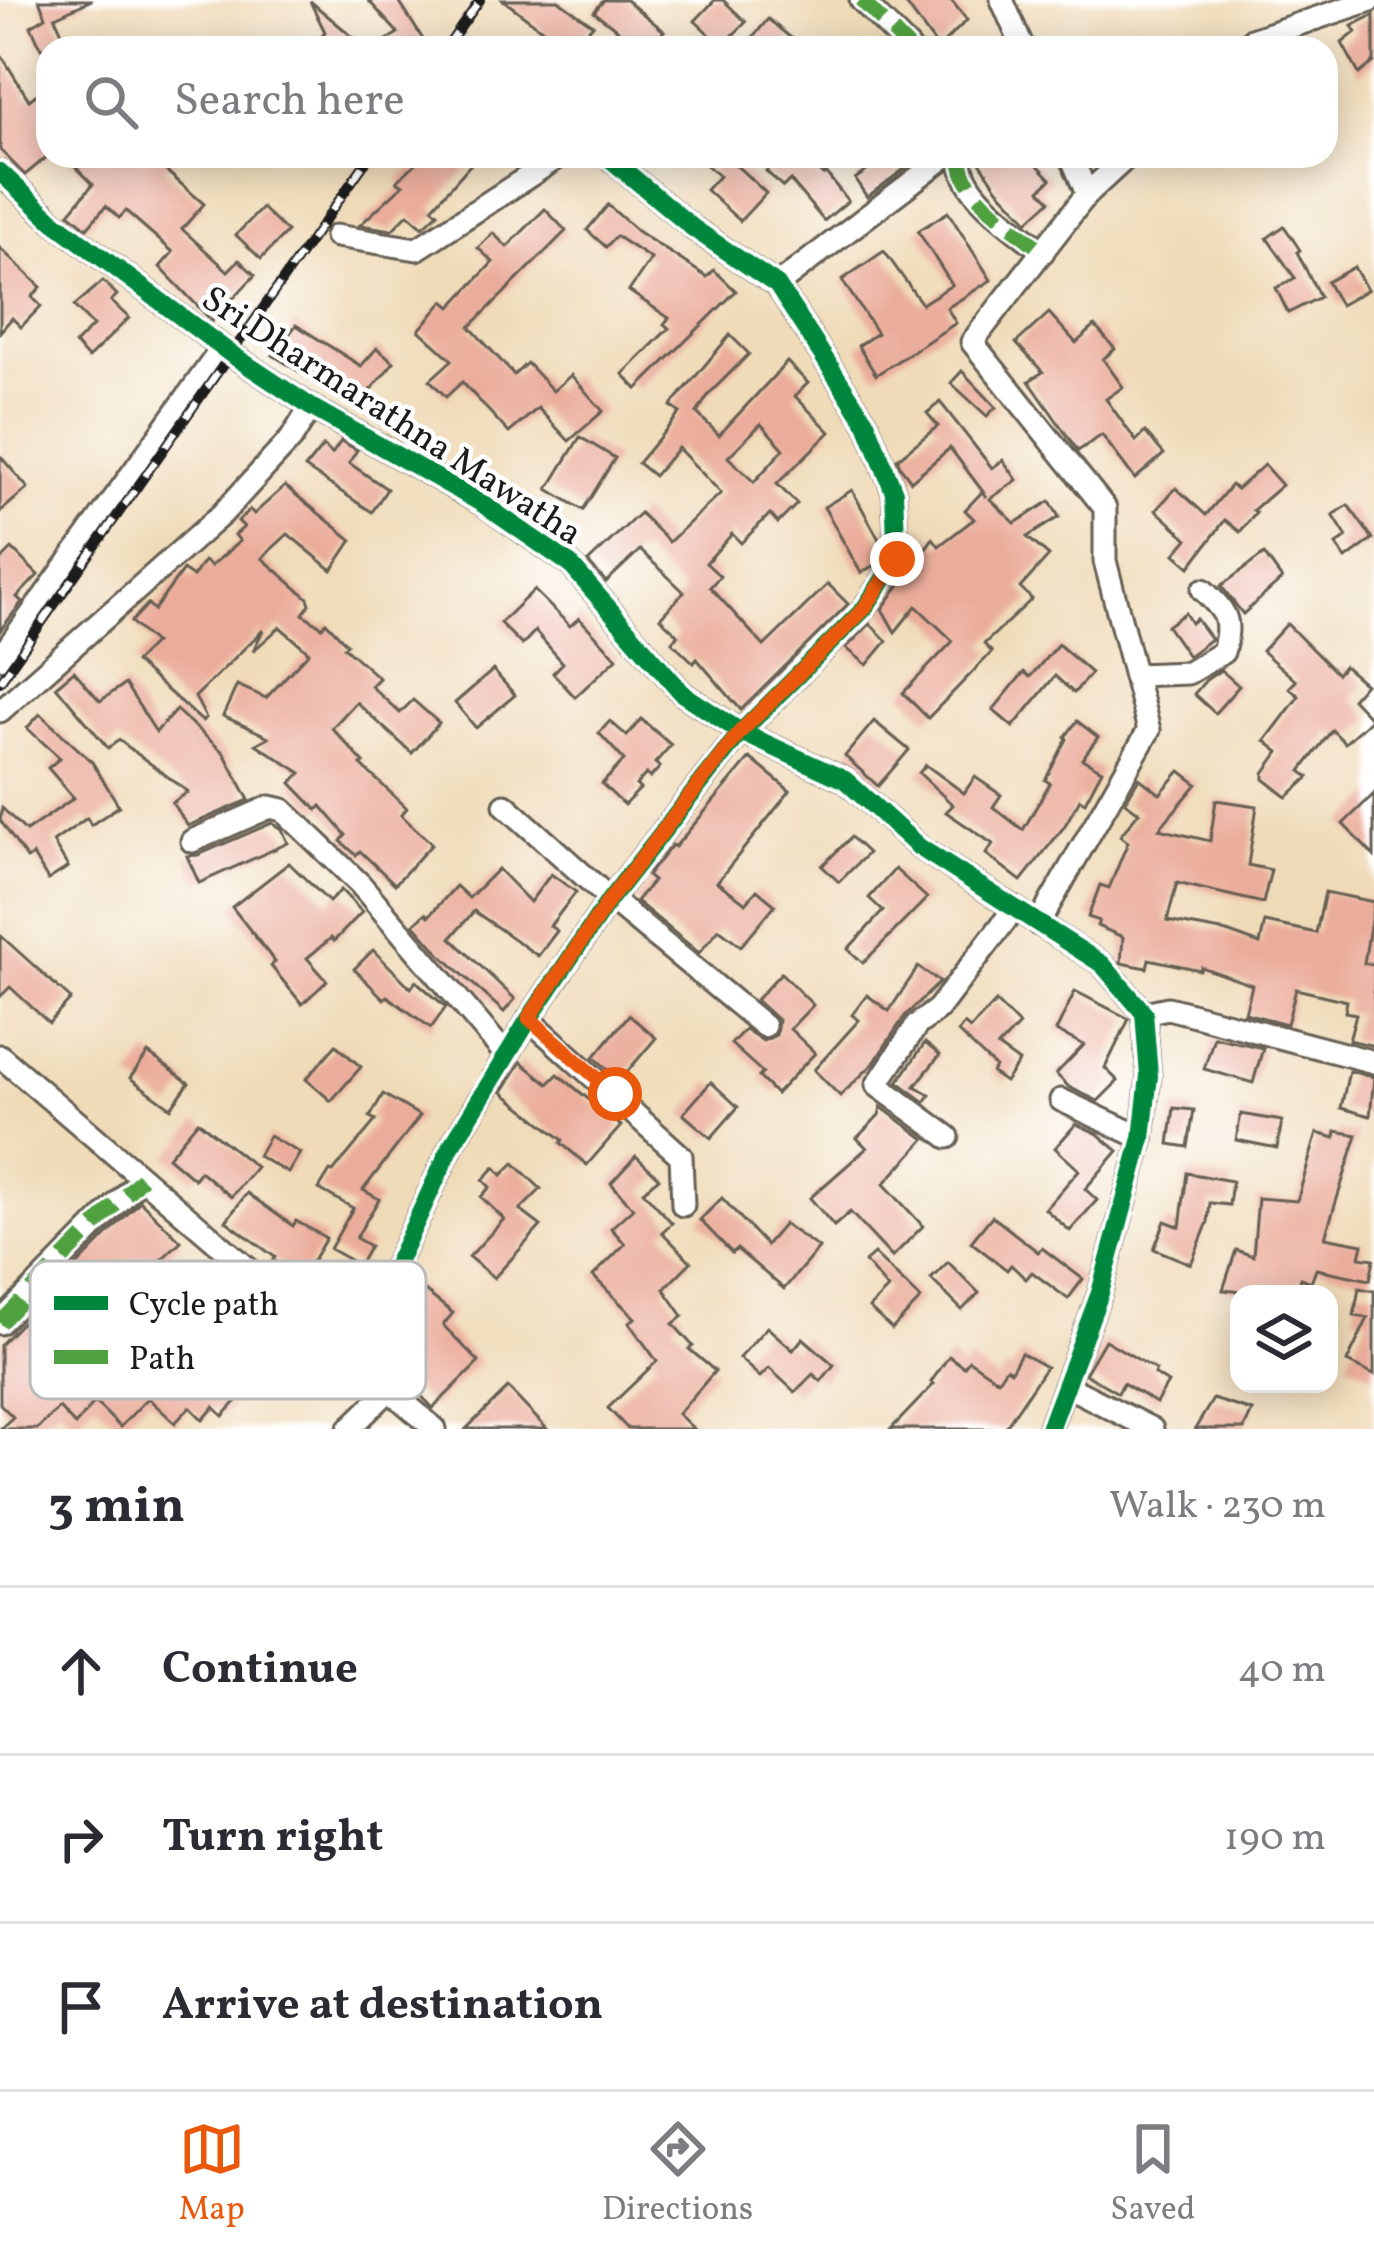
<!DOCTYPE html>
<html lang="en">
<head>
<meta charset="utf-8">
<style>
	body { margin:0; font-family:Vollkorn,serif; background:#f7f7f7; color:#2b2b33 }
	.controls { position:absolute; right:36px; bottom:36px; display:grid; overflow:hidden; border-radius:24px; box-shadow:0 6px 30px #0003 }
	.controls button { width:108px; height:108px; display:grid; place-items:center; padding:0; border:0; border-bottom:3px solid #e1e1e2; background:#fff; color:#2b2b33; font:60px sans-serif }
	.stop { position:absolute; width:36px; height:36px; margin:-27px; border:9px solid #ea580c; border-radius:50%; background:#fff }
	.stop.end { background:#ea580c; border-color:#fff; box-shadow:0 3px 12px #0008 }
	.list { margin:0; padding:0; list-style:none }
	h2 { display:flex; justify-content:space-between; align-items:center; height:156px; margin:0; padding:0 48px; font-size:51px }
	h2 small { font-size:39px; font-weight:400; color:#7c7c81 }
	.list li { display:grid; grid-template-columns:78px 1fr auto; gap:36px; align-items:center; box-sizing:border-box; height:168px; padding:0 48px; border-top:3px solid #e1e1e2 }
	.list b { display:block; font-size:45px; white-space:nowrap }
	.list em { font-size:39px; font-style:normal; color:#7c7c81 }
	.icon { flex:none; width:66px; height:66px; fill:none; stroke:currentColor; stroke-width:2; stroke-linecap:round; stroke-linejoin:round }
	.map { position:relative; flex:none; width:1374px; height:1429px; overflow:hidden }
	.search { position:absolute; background:#fff; box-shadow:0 6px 30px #0003; left:36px; right:36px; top:36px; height:132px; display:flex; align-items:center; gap:30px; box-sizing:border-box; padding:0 42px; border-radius:36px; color:#7c7c81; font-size:45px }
	.sheet { height:660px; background:#fff }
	nav { display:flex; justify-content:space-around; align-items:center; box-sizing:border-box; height:168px; border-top:3px solid #e1e1e2; background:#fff; font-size:33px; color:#7c7c81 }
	nav a { display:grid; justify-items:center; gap:6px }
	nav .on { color:#ea580c }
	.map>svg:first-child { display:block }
	.building { fill:#ebad9b; fill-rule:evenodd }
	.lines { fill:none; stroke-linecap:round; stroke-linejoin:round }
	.minor-casing { stroke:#665f53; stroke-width:27 }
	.minor { stroke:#fff; stroke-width:21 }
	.rail-casing { stroke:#1c1c1c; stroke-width:10 }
	.rail { stroke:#fff; stroke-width:6; stroke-dasharray:18; stroke-linecap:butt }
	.quiet { stroke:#4fa141; stroke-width:15; stroke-dasharray:30 15; stroke-linecap:butt }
	.cycleway-casing { stroke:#fff; stroke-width:26 }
	.cycleway { stroke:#00873e; stroke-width:18 }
	.route { stroke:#ea580c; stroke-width:15 }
	.labels { text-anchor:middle; stroke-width:9; stroke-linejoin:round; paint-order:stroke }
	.street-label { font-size:36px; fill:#1c1c1c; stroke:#fff }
	.key { fill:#fff; stroke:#bbb; stroke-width:3 }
	.key-label { font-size:33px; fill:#1c1c1c }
</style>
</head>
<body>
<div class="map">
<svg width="1374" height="1429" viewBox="0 0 1374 1429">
	<rect width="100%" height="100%" fill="#fff"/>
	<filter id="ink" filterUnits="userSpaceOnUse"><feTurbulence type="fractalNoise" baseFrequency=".00833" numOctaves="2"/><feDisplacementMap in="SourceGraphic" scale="24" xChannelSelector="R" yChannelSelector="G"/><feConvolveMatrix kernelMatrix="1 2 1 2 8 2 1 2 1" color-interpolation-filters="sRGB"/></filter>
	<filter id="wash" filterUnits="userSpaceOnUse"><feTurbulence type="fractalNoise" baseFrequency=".004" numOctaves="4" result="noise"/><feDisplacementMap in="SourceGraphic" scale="48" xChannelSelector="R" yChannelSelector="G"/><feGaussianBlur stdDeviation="2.7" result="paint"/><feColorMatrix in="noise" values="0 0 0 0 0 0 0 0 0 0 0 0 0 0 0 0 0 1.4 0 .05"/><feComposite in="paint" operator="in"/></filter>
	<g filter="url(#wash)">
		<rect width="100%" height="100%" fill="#f0dbb9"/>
		<g id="blocks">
			<!-- building -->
			<g class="building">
				<polygon points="39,0 92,0 55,17 69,48 41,48 31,26 46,17"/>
				<polygon points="368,0 398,0 424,41 414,48 374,48 398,33"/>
				<polygon points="503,0 558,0 593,25 571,48 553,48 538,35 543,30"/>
				<polygon points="604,0 626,0 664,31 650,48 625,48 631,40 594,12"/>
				<polygon points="715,0 723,0 746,22 722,46 695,21"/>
				<polygon points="903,0 951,0 967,20 938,48"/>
				<polygon points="310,1 366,48 311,48 325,32"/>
				<polygon points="1374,15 1374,62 1359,74 1342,43 1356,32 1352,26"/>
				<polygon points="768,19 791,38 782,48 744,48"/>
				<polygon points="0,53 29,100 48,86 48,156 25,175 0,150"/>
				<polygon points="65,156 178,156 164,169 204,204 182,229 228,271 239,260 255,275 212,321 160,267 173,252 126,211 119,218 106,206 87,228 69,213 93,184"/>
				<polygon points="424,156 478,156 432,208 438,213 423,227 408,214 392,230 360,225 403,185 397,181"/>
				<polygon points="696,156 726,156 766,193 740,221 706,190 719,176"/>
				<polygon points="780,156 803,156 823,175 826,173 848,201 824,221 790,180 783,187 766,171"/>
				<polygon points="888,156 904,156 911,164 867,197 855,179"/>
				<polygon points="976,156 1029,156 1051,179 1040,190 1050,201 1028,221 998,189"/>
				<polygon points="608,205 637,231 707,277 714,270 736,291 637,389 623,374 669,328 664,324 669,318 629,291 651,259 616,236 606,247 587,230"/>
				<polygon points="262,208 287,232 261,259 236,235"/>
				<polygon points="545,209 566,231 470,327 514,375 527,363 553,391 571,375 603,411 569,441 538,408 509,433 462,382 446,397 430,380 452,360 419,330 444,301 451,307 493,262 478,248 493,233 507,247"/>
				<polygon points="948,212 991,280 947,308 956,323 876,375 858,346 877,333 842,280 884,251 922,304 952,285 918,231"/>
				<polygon points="1284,226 1300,250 1297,252 1320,297 1288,313 1276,288 1295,278 1267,238"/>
				<polygon points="0,248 41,287 32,297 41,306 21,327 12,318 0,332"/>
				<polygon points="1354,267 1367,290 1340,305 1327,282"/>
				<polygon points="103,281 117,295 111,301 129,318 88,358 75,344 93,326 74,306"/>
				<polygon points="1049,313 1076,343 1095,326 1115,349 1103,359 1123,387 1106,399 1136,441 1145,432 1164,454 1135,479 1102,435 1078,451 1029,381 1043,372 1016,343"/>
				<polygon points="296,325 361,366 377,348 394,362 363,399 330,372 322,386 273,355"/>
				<path d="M 730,335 L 749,354 L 709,394 L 697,413 L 719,435 L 787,362 L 808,383 L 795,396 L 830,432 L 777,484 L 797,504 L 778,523 L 770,514 L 741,543 L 732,534 L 706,563 L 720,576 L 710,587 L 764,646 L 828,584 L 848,604 L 741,710 L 697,659 L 694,663 L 672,642 L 678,635 L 660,618 L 684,592 L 640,550 L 606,582 L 588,562 L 640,513 L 669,542 L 721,493 L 678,448 L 654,476 L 638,463 L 680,413 L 671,406 ZM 761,424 L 784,449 L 754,482 L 728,457 Z"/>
				<polygon points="962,371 996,407 987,416 951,383"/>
				<polygon points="940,402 992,468 1003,460 1017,480 990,499 1015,523 1050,501 1059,517 1027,537 1049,556 1020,588 1032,599 984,644 992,652 928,718 903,693 953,641 916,606 895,632 882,609 933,538 939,546 974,519 965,510 982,492 987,497 950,448 911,481 901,468 897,459 938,426 927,413"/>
				<polygon points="580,437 615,458 583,510 548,489"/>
				<polygon points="341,441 357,450 349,463 387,489 372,512 305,468 323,446 332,454"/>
				<polygon points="0,456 28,488 0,512"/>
				<polygon points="1264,465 1282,485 1253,510 1256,512 1240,532 1225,520 1190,567 1175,554 1188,539 1156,510 1176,488 1206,515 1231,485 1237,489"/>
				<polygon points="285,486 352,540 332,570 288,534 262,558 308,598 310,604 303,614 322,627 326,622 347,644 344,647 379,678 371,686 400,713 413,700 439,723 412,753 356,702 332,728 364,763 361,765 407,808 401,815 432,844 395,884 360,851 356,855 341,841 346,835 321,806 317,810 291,783 301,773 256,744 269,737 223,716 237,685 266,698 309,652 280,627 253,651 263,630 195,697 206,718 202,721 135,662 154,643 131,622 148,604 154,610 183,570 193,577 204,561 211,566 240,541 235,535 244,527 238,521 250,510 254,514"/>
				<polygon points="852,490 881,543 882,555 875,565 861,573 824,507"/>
				<polygon points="1348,505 1373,539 1346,559 1336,545 1347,537 1333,515"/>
				<polygon points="12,549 38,575 17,597 22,602 0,631 0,561"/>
				<polygon points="1264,554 1282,579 1243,614 1221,586"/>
				<polygon points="534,590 570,626 579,618 617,658 575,697 553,673 563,663 535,631 522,645 500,623"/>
				<polygon points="1185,613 1191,623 1196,619 1211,639 1188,656 1167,626"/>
				<polygon points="870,624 887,641 867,665 846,648"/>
				<polygon points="1287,624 1337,674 1344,666 1365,684 1352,699 1371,719 1345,743 1332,730 1301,771 1309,777 1287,797 1264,779 1264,773 1279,752 1265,741 1299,696 1289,688 1296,681 1262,651"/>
				<polygon points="1058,644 1091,673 1074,693 1055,676 1013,727 993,710 1024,672 1030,677"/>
				<polygon points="493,670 515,695 476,728 455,703"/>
				<polygon points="1221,670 1239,686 1215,713 1194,694 1206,680"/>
				<polygon points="74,671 100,701 125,684 156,732 176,710 224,753 249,800 188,826 172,803 188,792 119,740 108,748 56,686"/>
				<polygon points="40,714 92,762 119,806 91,825 87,818 53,842 68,867 48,880 33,855 27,859 0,820 2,808 26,831 74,798 48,768 60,758 27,728"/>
				<polygon points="641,719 671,745 655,763 660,767 650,778 646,774 636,785 640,789 624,805 602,784 624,760 599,733 610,721 627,736"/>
				<polygon points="874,721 909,750 878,786 845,756"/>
				<polygon points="1077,721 1098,737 1082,759 1102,770 1085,802 1080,799 1064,827 1021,881 986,854 993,844 946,812 953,805 919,773 926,765 964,793 975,777 1001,795 993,807 1023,830 1050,783 1045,780 1067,739 1065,737"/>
				<polygon points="750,758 790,791 717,882 746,903 757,890 775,905 741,946 719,929 699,953 636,901 653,881 647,876 672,845 675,847"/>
				<polygon points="1180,771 1197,784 1159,829 1210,841 1216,800 1257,806 1248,865 1271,870 1263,903 1177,883 1167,921 1227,932 1260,944 1265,922 1316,933 1325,892 1374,902 1364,963 1374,965 1374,1046 1349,1040 1356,1014 1345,1012 1347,1001 1296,989 1287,1024 1245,1013 1252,985 1201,967 1200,970 1149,959 1147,968 1121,963 1123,937 1097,926 1099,921 1088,917 1100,885 1109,888 1128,842 1120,836 1139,812 1125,802 1139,778 1160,794"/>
				<polygon points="1374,794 1374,856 1343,824"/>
				<polygon points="272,823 282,829 288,843 199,883 187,856 198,855"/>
				<polygon points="851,837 868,853 839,882 822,866"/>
				<polygon points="289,863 329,902 341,890 362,912 334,941 331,938 307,958 327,981 302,1004 271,966 275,962 232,907"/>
				<polygon points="498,869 530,902 551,874 576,892 550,926 557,931 538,956 474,911 451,938 515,999 504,1012 440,954 414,924 426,913 429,916 456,886 469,898"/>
				<polygon points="895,869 927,898 863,963 848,949 883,911 869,898"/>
				<polygon points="0,935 71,999 49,1023 10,987 0,997"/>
				<polygon points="373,950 411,988 416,981 446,1007 431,1028 387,996 384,999 354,969"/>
				<polygon points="918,967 940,982 905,1016 873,1064 840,1096 814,1070 859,1020 852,1015 867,995 889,1011"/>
				<polygon points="781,973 813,1005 790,1029 815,1053 776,1094 759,1077 763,1073 731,1044 745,1029 763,1041 776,1035 778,1020 756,1000"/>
				<polygon points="1075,991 1129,1019 1105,1068 1118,1081 1098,1101 1069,1087 1056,1074 1084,1045 1056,1031"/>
				<polygon points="996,1002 1019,1025 998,1047 1019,1062 1005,1082 992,1073 995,1067 958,1032 964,1024 970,1029"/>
				<polygon points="629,1015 656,1038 620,1080 594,1057"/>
				<polygon points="1214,1037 1263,1048 1253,1083 1204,1069"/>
				<polygon points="925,1043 940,1055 915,1086 930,1095 925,1102 898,1082"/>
				<polygon points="336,1045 361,1067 331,1101 306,1079"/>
				<polygon points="148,1053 189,1083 171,1108 130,1078"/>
				<polygon points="521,1062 548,1084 558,1074 621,1126 587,1165 561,1143 563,1140 502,1092"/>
				<polygon points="1349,1071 1374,1077 1370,1116 1341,1108"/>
				<polygon points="711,1082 738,1107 711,1138 683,1114"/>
				<polygon points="383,1094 420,1116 363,1190 379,1199 356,1238 370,1246 359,1265 330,1249 353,1208 319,1189 330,1171 333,1172 376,1120 370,1117"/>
				<polygon points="881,1107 925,1139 884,1184 923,1226 892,1257 850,1212 834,1226 810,1198 867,1148 857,1138 879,1115"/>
				<polygon points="1174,1108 1194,1110 1188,1147 1169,1144"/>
				<polygon points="1241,1114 1282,1121 1277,1148 1236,1140"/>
				<polygon points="198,1121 256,1167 231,1197 200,1171 194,1179 168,1157"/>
				<polygon points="1076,1124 1098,1134 1118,1151 1085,1189 1097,1200 1070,1231 1045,1209 1079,1170 1055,1148"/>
				<polygon points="1336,1131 1357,1135 1325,1237 1363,1244 1360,1257 1374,1259 1370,1280 1316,1269 1311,1282 1301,1278 1297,1292 1265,1283 1262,1294 1223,1290 1236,1250 1253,1256 1258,1198 1297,1201 1317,1133 1335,1138"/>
				<polygon points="269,1136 300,1153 288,1173 258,1156"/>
				<polygon points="636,1156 659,1178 643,1191 672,1223 662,1232 691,1262 664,1289 683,1316 673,1324 693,1346 689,1349 715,1371 678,1414 694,1429 628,1429 608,1408 657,1361 629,1323 635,1318 593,1276 625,1244 611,1228 633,1208 611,1183"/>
				<polygon points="514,1163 541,1189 520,1210 541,1226 494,1278 469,1257 504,1219 481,1197 490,1187 483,1180 495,1167 502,1175"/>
				<polygon points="1187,1173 1232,1181 1229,1205 1210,1203 1208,1222 1191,1264 1154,1249 1165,1221 1180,1227"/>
				<polygon points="247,1193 293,1226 296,1221 326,1238 303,1277 273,1260 275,1257 226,1221"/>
				<polygon points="722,1198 766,1245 784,1224 819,1248 784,1289 737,1249 732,1253 700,1220"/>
				<polygon points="140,1201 181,1241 131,1288 157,1317 131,1342 170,1379 208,1338 255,1381 223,1416 214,1407 203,1420 190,1407 175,1423 148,1398 120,1427 95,1402 75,1425 59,1408 37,1429 0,1429 13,1417 0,1404 0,1345"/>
				<polygon points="992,1216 1038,1252 1042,1248 1083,1279 1068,1299 1032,1272 1026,1279 1011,1265 1007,1270 971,1242"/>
				<polygon points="874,1254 921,1299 892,1329 869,1308 888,1289 865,1262"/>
				<polygon points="948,1262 979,1293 962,1310 931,1279"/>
				<polygon points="417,1285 453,1313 443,1325 479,1362 433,1408 406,1380 382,1364 410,1324 395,1313"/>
				<polygon points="1359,1288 1374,1291 1374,1375 1347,1362 1368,1318 1354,1316"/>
				<polygon points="767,1327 793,1350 803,1338 834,1365 821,1381 813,1374 795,1392 769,1368 760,1377 739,1358"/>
				<polygon points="1105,1340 1156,1370 1154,1374 1168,1383 1156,1403 1123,1383 1118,1393 1085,1374"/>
				<polygon points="1021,1353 1046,1367 1004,1429 891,1429 934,1384 931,1382 949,1356 964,1367 969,1360 998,1380 1006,1368 1011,1371"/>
				<polygon points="508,1388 547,1429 466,1429"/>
				<polygon points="1213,1399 1252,1411 1244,1429 1195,1429"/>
			</g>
		</g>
	</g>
	<g filter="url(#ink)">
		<use href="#blocks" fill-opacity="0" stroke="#665f53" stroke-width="3"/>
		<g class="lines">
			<defs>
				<g id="minor">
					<polyline points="861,0 909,48"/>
					<polyline points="1002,0 1023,48"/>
					<polyline points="1243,48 1251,40 1371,0"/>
					<path d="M 961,156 C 959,195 1016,228 1043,252"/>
					<polyline points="1071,156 1087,194"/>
					<polyline points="0,172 53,221 231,354 311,407 483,504 570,564 683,694 741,732 845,780 919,847 1102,964 1144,1013 1149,1076 1142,1138 1100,1293 1049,1429"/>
					<polyline points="336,236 417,249 560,156"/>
					<polyline points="777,285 946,156"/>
					<polyline points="0,658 222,348"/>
					<path d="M 1135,675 L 1188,673 L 1223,652 C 1232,619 1226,612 1203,590"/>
					<polyline points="0,711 222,514 291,439 311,407"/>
					<polyline points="505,805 610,899 764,1026"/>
					<polyline points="192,841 270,807 283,810 360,884 506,1055"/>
					<polyline points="1038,924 1149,730 1105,561 1105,508 972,342 1087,194 1128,156"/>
					<polyline points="1144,1013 1168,1008 1374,1062"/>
					<polyline points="529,1019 681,1156 683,1205"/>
					<polyline points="0,1056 435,1429"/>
					<polyline points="1061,1100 1142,1138"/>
					<polyline points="948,1137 877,1085 917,1025 938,1009 1014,909"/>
					<polyline points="0,1323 142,1178"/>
					<polyline points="349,1359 367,1327 451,1147 529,1019 610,899 741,732 864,609 897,559 894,492 867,424 777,285 693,228 607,156"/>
					<polyline points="1067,1386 1152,1429"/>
					<polyline points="349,1429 388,1391"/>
				</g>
			</defs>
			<!-- minor casing -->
			<use href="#minor" class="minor-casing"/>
			<!-- minor -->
			<use href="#minor" class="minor"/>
			<defs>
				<g id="rail">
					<polyline points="446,48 480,0"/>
					<polyline points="0,682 370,156"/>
				</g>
			</defs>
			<!-- rail casing -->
			<use href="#rail" class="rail-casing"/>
			<!-- rail -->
			<use href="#rail" class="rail"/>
			<!-- quiet -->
			<g class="quiet">
				<polyline points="861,0 909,48"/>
				<path d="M 961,156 C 959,195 1016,228 1043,252"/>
				<polyline points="0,1323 142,1178"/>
			</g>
			<defs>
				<g id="cycleway">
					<polyline points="0,172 53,221 231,354 311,407 483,504 570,564 683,694 741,732 845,780 919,847 1102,964 1144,1013 1149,1076 1142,1138 1100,1293 1049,1429"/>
					<polyline points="349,1359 367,1327 451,1147 529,1019 610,899 741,732 864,609 897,559 894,492 867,424 777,285 693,228 607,156"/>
				</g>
			</defs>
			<!-- cycleway casing -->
			<use href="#cycleway" class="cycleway-casing"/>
			<!-- cycleway -->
			<use href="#cycleway" class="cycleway"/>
		</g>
	</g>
	<g class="lines" filter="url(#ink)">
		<!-- route -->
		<polyline class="route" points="615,1094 529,1018 610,899 740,732 864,609 897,559"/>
	</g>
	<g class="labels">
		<!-- street labels -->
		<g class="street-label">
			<text transform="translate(393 414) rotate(33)" y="13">Sri Dharmarathna Mawatha</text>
		</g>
	</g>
	<!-- legend -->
	<rect x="30" y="1261" width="396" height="138" rx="18" class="key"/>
	<rect x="54" y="1296" width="54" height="14" fill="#00873e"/>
	<rect x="54" y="1350" width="54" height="14" fill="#4fa141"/>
	<g class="key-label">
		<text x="129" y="1315">Cycle path</text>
		<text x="129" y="1369">Path</text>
	</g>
</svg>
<div class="controls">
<button><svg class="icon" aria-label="layers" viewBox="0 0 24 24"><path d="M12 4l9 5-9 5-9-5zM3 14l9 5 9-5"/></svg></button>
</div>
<div class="stop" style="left:615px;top:1094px"></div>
<div class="stop end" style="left:897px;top:559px"></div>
<div class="search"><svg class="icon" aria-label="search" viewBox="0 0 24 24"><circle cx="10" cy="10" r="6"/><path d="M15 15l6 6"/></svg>Search here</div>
</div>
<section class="sheet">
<h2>3 min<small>Walk · 230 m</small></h2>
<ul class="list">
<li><svg class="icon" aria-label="ahead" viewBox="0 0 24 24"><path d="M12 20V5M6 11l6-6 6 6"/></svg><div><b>Continue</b></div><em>40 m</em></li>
<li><svg class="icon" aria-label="right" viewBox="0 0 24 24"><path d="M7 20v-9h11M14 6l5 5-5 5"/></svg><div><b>Turn right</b></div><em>190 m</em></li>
<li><svg class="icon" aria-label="arrive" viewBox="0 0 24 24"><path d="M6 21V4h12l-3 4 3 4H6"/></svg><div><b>Arrive at destination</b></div></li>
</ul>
</section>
<nav>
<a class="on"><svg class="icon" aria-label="map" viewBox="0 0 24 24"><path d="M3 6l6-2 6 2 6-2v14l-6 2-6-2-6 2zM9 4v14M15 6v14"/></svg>Map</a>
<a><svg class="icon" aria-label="directions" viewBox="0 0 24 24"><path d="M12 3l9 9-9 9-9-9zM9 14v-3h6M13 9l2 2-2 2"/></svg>Directions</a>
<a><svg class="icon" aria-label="saved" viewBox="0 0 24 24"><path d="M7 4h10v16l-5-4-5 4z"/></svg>Saved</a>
</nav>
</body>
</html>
